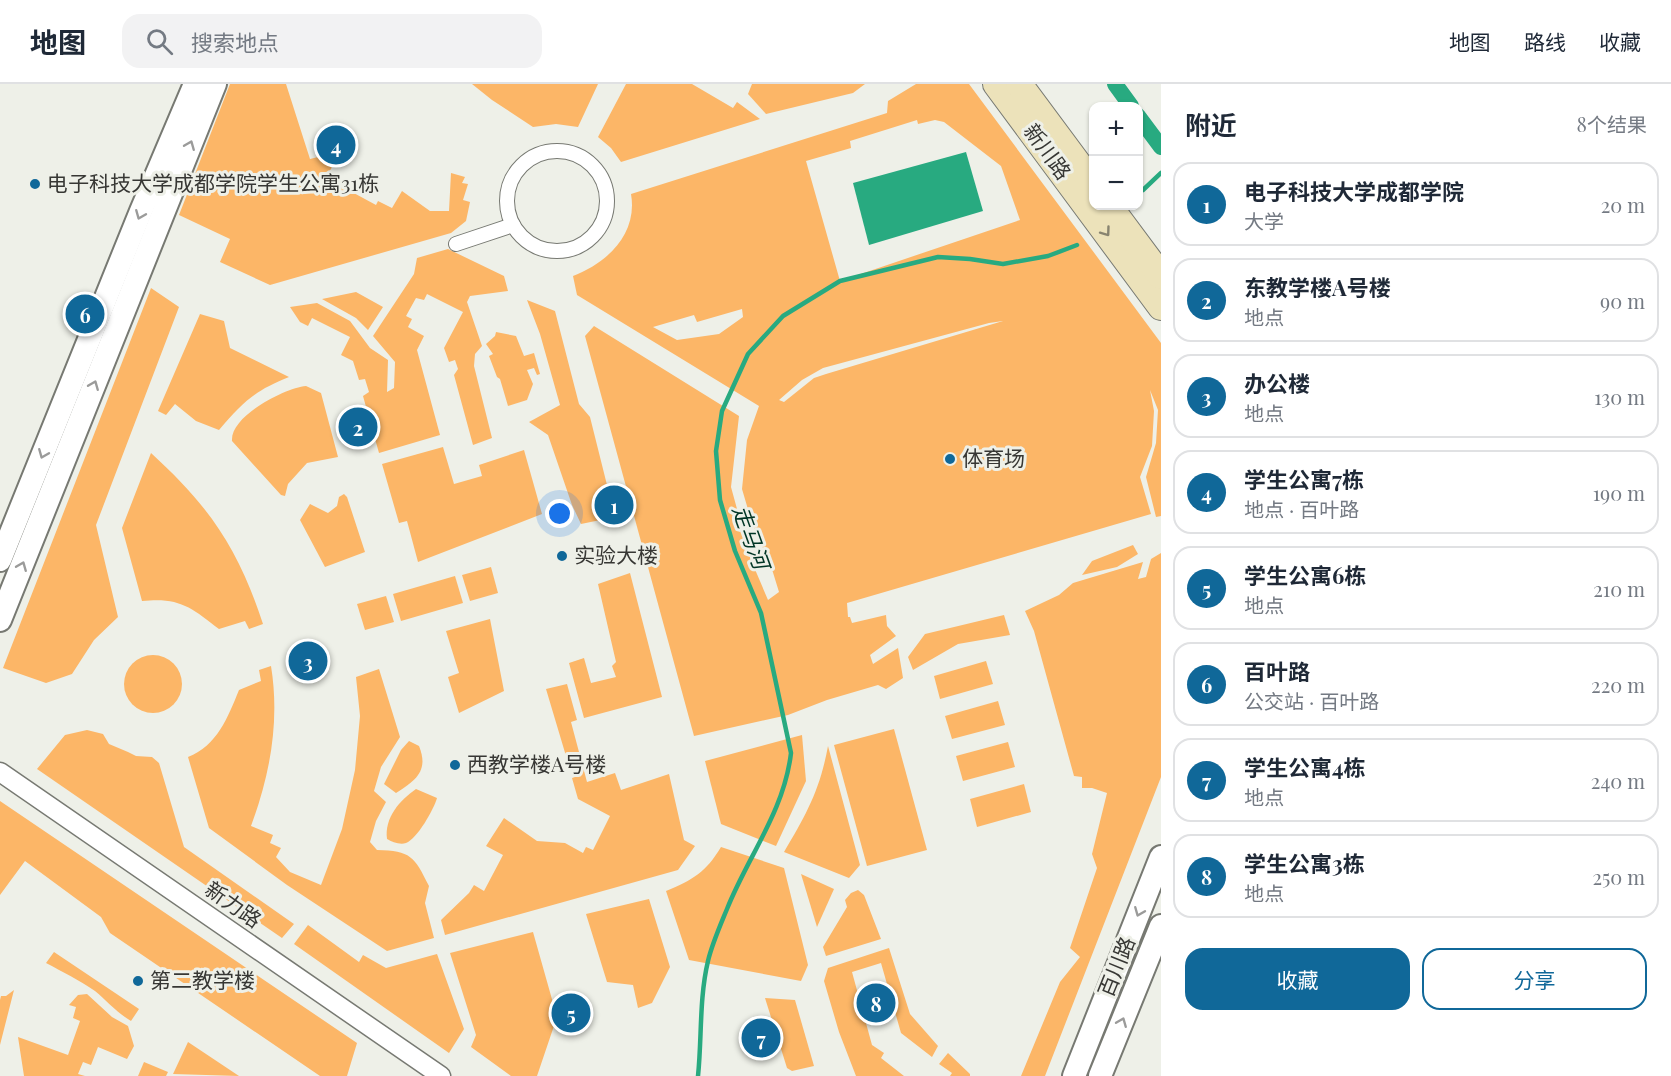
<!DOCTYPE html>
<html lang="zh">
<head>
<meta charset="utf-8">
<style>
	body { margin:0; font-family:"Playfair Display","Noto Sans SC",serif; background:#f2f2f3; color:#1f2937 }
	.controls { position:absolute; right:18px; top:18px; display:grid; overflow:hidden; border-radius:12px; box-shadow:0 2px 4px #0004 }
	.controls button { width:54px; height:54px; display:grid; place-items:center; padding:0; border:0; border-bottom:2px solid #e0e1e3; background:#fff; color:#1f2937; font:30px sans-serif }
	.you { position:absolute; left:560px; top:430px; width:21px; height:21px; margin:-15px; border:4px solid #fff; border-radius:50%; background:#1a73e8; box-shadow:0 0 0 9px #1a73e833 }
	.badge { display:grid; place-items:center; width:39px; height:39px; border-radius:50%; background:#106899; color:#fff; font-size:20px; font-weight:700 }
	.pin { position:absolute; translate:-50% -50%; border:3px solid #fff; box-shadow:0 2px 6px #0006 }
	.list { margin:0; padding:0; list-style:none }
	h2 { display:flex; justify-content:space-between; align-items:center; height:78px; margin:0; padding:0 24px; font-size:26px }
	h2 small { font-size:20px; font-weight:400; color:#747a83 }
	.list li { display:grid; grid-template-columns:39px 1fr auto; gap:18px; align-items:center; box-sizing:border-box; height:84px; margin:0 12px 12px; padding:0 12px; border:2px solid #e0e1e3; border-radius:18px }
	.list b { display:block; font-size:22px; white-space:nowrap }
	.list p { margin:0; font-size:20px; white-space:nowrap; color:#747a83 }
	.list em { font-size:20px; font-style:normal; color:#747a83 }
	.actions { display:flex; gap:12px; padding:18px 24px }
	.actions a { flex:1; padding:14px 0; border:2px solid #106899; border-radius:18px; text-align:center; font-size:21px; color:#106899 }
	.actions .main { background:#106899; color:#fff }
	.icon { flex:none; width:33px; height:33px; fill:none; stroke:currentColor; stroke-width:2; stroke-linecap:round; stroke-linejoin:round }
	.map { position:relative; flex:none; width:1161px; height:992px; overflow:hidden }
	header { display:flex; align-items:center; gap:36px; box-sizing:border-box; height:84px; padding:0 30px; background:#fff; border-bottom:2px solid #e0e1e3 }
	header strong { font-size:28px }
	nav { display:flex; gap:33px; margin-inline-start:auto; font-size:21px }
	.search { width:420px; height:54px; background:#f2f2f3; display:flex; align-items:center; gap:15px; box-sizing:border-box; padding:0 21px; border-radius:18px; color:#747a83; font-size:22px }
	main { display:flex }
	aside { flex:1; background:#fff }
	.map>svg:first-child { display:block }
	.green { fill:#fcb667; fill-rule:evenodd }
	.water { fill:#28aa80 }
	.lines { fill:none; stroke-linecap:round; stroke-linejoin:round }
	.stream { stroke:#28aa80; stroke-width:4.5 }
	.canal { stroke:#28aa80; stroke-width:16 }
	.pedestrian-casing { stroke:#777972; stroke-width:16 }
	.minor-casing { stroke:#777972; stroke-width:21 }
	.tertiary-casing { stroke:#777972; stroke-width:26 }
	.secondary-casing { stroke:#777972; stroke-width:28 }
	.pedestrian { stroke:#fff; stroke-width:14 }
	.minor { stroke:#fff; stroke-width:18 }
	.tertiary { stroke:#fff; stroke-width:22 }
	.secondary { stroke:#ece2ba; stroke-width:26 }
	.oneway { stroke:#9b9b9a }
	.oneway2 { stroke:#888470 }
	.poi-dot { fill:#106899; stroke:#eef0e8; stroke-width:2 }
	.labels { text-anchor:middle; stroke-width:6; stroke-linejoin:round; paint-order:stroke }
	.street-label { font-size:21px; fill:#373734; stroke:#eef0e8 }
	.poi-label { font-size:21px; fill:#373734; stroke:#eef0e8; text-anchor:start }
	.water-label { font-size:22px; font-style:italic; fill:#003525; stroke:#eef0e8 }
</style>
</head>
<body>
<header>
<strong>地图</strong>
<div class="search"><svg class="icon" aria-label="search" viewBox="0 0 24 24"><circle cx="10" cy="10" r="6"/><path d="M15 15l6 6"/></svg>搜索地点</div>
<nav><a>地图</a><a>路线</a><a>收藏</a></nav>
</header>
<main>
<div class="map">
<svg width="1161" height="992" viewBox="0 0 1161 992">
	<rect width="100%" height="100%" fill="#eef0e8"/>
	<!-- green -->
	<g class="green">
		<polygon points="230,0 286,0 310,75 322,72 325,78 332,83 326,94 376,121 378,117 392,124 402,107 430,127 449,127 451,89 465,93 462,99 468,100 463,116 470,118 466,137 451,149 270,201 220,178 230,155 179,131"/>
		<polygon points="472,0 598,0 578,43 556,40 533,43 492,16"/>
		<polygon points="626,0 692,0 733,24 737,18 760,35 621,78 611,64 598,53"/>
		<polygon points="752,0 865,0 853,9 766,30 748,10"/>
		<path d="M 916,0 L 969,0 L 1161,259 L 1161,432 L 1156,433 L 1146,393 L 1156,359 L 1158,326 L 1150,306 L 1154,327 L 1152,362 L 1140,393 L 1151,430 L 847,519 L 848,533 L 850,533 L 852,539 L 886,531 L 887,542 L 896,552 L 870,571 L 873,580 L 898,564 L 903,594 L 886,605 L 878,601 L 827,616 L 788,631 L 694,652 L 585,252 L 594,242 L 739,332 L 731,403 L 751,476 L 768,516 L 779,508 L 771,482 L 752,439 L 742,405 L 747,356 L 759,322 L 577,211 L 573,192 C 607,179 638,150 631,110 L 887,29 L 888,17 ZM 917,36 L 918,40 L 935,36 L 944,38 L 1001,82 L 1020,136 L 840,197 L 806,77 L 851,64 L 850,57 ZM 742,225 L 743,233 L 719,250 L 677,256 L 653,243 L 694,231 L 697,238 ZM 1003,237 L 826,290 L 814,294 L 784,318 L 779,316 L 802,296 L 823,284 L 989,239 Z"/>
		<polygon points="448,165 504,192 508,207 470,212 467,218 482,262 475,270 474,282 492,354 473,361 454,291 458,285 455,276 449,278 444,264 463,228 427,210 424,216 416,214 406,232 412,235 408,243 424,252 417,266 440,351 379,369 363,312 369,308 365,295 359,296 353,277 341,271 350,253 312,234 308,242 300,238 290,223 317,219 350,237 370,264 388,276 387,308 394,304 395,278 373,252 414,190 417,174"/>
		<polygon points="151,204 179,223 96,441 118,533 94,556 72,590 46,599 3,584"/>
		<polygon points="356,208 383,223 368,246 356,234 322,215"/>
		<polygon points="527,216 555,227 579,320 590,333 615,433 581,440 572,421 548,351 529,338 560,321 540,250"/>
		<path d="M 200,230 L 224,237 L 230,264 L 289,293 C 254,307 243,318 219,346 L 196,337 L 175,320 L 166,331 L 158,327 Z"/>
		<polygon points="496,248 516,252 524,272 534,269 540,290 537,291 534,284 527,286 533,300 527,316 508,322 500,295 497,293 489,272 493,270 486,260 495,252"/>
		<path d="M 306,302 L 321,309 L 338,373 L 307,379 L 288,400 L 285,412 L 281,411 L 232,357 C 230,332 285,304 306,302 Z"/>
		<polygon points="443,363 454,400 482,392 479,381 524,366 542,430 418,478 407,437 399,439 382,380"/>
		<path d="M 151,369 C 210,423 238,464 263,540 L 249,545 L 245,537 L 219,545 C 191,523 179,513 142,517 L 122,444 Z"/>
		<polygon points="344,410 347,413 365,468 325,483 300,436 310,420 328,429 337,422 339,413"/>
		<polygon points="1133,461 1138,470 1117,483 1082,491 1092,477"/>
		<polygon points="1161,469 1161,693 1045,992 1021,992 1060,898 1080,873 1070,864 1097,784 1092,770 1107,709 1092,704 1082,704 1082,693 1074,692 1034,547 1025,527 1059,511 1073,499 1143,478 1138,495 1146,493 1151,475"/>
		<polygon points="491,483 498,509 470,517 462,491"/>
		<polygon points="630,489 662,613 584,634 569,579 584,574 591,599 616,593 612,582 616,578 598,500"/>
		<polygon points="455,492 463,519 401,537 393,510"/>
		<polygon points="386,512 394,538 365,546 357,520"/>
		<polygon points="1004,531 1010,551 958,560 913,586 908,573 925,550"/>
		<polygon points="490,535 504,607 459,629 448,593 459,589 446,547"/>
		<circle cx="153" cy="600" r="29"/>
		<polygon points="986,577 993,600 940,615 934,592"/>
		<path d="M 271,582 C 280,637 270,691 251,742 L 273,751 L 270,759 L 281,764 L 276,773 L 290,788 L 321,801 L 342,745 L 355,686 L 360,632 L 356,593 L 379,585 L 400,653 L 381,683 L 374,707 L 386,718 L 376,737 L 370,758 L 377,766 C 411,767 414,772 429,802 L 425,819 L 434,854 L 387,867 L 287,801 L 209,744 L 188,673 C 217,662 228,633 239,606 L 261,597 L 259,586 Z"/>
		<polygon points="567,600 577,636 571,638 587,698 615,689 621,706 669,690 684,756 695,762 678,786 445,851 441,836 469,809 474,801 484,807 503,771 486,762 504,734 537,757 565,759 583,769 586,763 593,766 610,732 578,715 572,694 581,691 578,680 569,682 546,605"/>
		<polygon points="998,617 1005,641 952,655 945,632"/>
		<polygon points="894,645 927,766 867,782 834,661"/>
		<polygon points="87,646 103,650 109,660 128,668 136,672 152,673 159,679 184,763 294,840 282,854 37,685 65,651"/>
		<polygon points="802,651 806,697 776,762 721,740 705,677"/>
		<path d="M 409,657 L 419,662 C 429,687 416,696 396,709 L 384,700 L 401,666 Z"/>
		<polygon points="1008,658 1015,683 963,697 956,672"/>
		<path d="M 828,662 L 860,781 L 849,794 L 784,768 C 806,731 820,706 828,662 Z"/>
		<polygon points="1024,700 1031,728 977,743 970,715"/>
		<path d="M 416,705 L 437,714 C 434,725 417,755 406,759 C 400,761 392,758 387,755 C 384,734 400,716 416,705 Z"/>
		<polygon points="0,717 357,959 347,992 320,992 110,849 101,833 25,777 0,811"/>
		<path d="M 721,763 L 784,784 L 808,881 L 801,897 L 689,876 L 666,807 C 693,796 706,788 721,763 Z"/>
		<polygon points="801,790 834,805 817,843"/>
		<polygon points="858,806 864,811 881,855 826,872 823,863 847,823 845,816 851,809"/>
		<polygon points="649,815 670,883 652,919 638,924 633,901 607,898 586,830"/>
		<polygon points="308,841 359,878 363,871 386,884 437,870 464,945 449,969 294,860"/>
		<polygon points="533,848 557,933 537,992 511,992 471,963 476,951 450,869"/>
		<polygon points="889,864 910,930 938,962 932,973 901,949 881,879 852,888 872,961 884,969 881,974 904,992 856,992 839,948 824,897 828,884"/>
		<path d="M 54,868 L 139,925 L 131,937 C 116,928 107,917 95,907 C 79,896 63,888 46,879 Z"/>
		<polygon points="14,906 0,961 0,916 1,912 6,912"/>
		<polygon points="87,910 112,933 128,942 134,962 127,975 98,963 91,981 83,978 78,990 85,992 24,992 18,953 68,971 80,937 73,934 76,923 69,921 78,911"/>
		<polygon points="765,914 795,916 814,982 792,987 787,984"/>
		<polygon points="188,958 239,992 173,990"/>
		<polygon points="948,969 970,990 970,992 950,992 952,989 939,980"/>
		<polygon points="144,978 168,988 166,992 138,992"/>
	</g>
	<!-- water -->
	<polygon class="water" points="966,68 983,127 869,161 853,99"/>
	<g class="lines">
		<!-- stream -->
		<g class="stream">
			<polyline points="1143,106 1161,89"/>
			<path d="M 698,992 C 702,954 699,915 708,877 C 712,860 720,842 727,825 C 748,772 784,728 791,669 L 761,529 L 735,467 L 720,416 L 716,367 L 722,327 L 748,270 L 783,232 L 840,197 L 938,173 L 970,175 L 1003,180 L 1048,172 L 1077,161"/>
		</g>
		<!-- canal -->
		<g class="canal">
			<polyline points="1115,0 1131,22"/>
			<polyline points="1138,32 1161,63"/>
		</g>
		<defs>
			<g id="pedestrian">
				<circle cx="557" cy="117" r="50"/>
				<polyline points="456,160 513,141"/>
			</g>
			<polyline id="minor" points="0,688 441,992"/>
			<g id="tertiary">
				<polyline points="0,476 141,127 195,0"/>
				<polyline points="0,536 215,0"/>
				<polyline points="1074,992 1161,773"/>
				<polyline points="1100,992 1161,842"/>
			</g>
			<g id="secondary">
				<polyline points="996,0 1161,223"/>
				<polyline points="1019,0 1094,101"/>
				<polyline points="1109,122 1161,192"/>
			</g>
		</defs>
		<!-- pedestrian casing -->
		<use href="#pedestrian" class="pedestrian-casing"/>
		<!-- minor casing -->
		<use href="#minor" class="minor-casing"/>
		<!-- tertiary casing -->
		<use href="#tertiary" class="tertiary-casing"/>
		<!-- secondary casing -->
		<use href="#secondary" class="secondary-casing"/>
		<!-- pedestrian -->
		<use href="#pedestrian" class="pedestrian"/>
		<!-- minor -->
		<use href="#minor" class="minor"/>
		<!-- tertiary -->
		<use href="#tertiary" class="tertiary"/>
		<!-- secondary -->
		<use href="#secondary" class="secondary"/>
	</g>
	<!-- one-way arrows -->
	<defs><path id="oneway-chevron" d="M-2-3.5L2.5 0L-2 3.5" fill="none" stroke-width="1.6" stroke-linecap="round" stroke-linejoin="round" transform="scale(1.5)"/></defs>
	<g class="oneway">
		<use href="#oneway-chevron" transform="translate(190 61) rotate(-68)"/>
		<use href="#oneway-chevron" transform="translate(140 131) rotate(112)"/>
		<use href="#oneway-chevron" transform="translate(94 301) rotate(-68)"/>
		<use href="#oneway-chevron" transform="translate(43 370) rotate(112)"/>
		<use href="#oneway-chevron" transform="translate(22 482) rotate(-68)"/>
		<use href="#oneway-chevron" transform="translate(1139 828) rotate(112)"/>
		<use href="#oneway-chevron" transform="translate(1122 938) rotate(-68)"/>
	</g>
	<use class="oneway2" href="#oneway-chevron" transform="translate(1106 148) rotate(54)"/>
	<!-- markers -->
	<g class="poi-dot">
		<circle cx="35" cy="100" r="6"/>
		<circle cx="950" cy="375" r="6"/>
		<circle cx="562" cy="472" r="6"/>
		<circle cx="455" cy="681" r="6"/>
		<circle cx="138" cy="897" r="6"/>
	</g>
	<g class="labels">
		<!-- street labels -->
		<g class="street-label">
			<text transform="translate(1047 68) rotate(54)" y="7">新川路</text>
			<text transform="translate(233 821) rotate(35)" y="7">新力路</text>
			<text transform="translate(1117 883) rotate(-68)" y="7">百川路</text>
		</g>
		<!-- poi labels -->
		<g class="poi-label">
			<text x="47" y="107">电子科技大学成都学院学生公寓31栋</text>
			<text x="962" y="382">体育场</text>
			<text x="574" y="479">实验大楼</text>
			<text x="467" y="688">西教学楼A号楼</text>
			<text x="150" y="904">第二教学楼</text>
		</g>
		<!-- water labels -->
		<g class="water-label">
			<text transform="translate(751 453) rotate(70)" y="8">走马河</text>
		</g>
	</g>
</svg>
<div class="controls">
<button>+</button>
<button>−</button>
</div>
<div class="you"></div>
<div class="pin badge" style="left:614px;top:421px">1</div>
<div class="pin badge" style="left:358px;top:343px">2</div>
<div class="pin badge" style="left:308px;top:577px">3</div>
<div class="pin badge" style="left:336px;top:61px">4</div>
<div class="pin badge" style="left:571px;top:929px">5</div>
<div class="pin badge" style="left:85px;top:230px">6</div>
<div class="pin badge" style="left:761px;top:954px">7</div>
<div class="pin badge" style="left:876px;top:919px">8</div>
</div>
<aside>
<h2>附近<small>8个结果</small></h2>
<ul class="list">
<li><span class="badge">1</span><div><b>电子科技大学成都学院</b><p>大学</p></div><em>20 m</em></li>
<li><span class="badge">2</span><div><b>东教学楼A号楼</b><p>地点</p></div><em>90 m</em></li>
<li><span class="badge">3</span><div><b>办公楼</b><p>地点</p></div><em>130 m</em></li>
<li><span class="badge">4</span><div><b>学生公寓7栋</b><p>地点 · 百叶路</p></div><em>190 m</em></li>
<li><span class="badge">5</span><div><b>学生公寓6栋</b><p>地点</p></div><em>210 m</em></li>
<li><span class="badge">6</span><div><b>百叶路</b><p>公交站 · 百叶路</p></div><em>220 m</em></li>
<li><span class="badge">7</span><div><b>学生公寓4栋</b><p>地点</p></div><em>240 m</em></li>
<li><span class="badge">8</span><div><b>学生公寓3栋</b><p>地点</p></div><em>250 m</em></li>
</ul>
<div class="actions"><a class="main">收藏</a><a>分享</a></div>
</aside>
</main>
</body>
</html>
